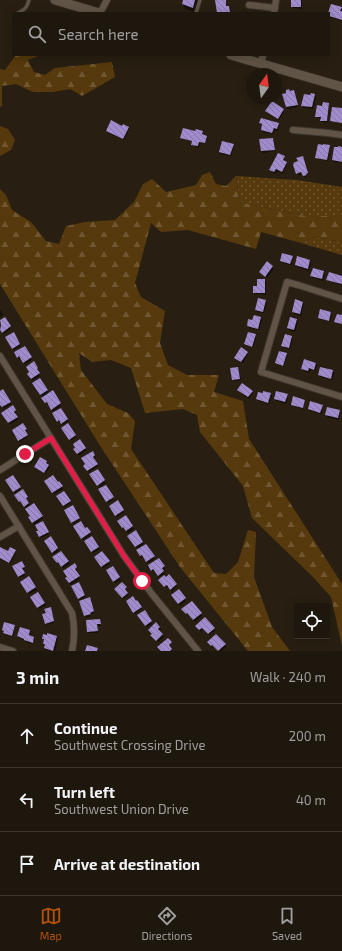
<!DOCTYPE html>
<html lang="en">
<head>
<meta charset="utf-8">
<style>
	body { margin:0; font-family:"Exo 2",sans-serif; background:#2b241c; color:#f1f3f6 }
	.controls { position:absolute; right:12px; bottom:12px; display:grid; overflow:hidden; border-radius:0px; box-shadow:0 2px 10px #0003 }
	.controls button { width:36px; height:36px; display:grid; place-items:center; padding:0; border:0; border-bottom:1px solid #3c362e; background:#1e170e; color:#f1f3f6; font:20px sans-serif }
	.compass { position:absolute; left:246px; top:68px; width:36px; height:36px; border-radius:50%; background:#1e170e; box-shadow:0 2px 10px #0003; rotate:14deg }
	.stop { position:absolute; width:12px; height:12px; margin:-9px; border:3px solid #e11d48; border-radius:50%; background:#fff }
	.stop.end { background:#e11d48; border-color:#fff; box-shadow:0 1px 4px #0008 }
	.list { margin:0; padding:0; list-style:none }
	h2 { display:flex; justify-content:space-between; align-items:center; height:52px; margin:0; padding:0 16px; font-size:17px }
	h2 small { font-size:13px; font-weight:400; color:#a19f9e }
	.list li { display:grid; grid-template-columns:26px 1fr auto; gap:12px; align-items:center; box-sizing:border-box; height:64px; padding:0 16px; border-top:1px solid #3c362e }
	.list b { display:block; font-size:15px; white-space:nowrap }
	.list p { margin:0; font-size:13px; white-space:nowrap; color:#a19f9e }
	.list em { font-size:13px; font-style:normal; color:#a19f9e }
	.icon { flex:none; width:22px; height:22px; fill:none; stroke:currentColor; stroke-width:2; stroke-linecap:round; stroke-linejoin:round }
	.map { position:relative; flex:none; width:342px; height:651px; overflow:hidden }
	.search { position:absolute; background:#1e170e; box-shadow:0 2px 10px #0003; left:12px; right:12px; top:12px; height:44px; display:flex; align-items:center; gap:10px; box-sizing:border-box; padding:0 14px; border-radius:0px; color:#a19f9e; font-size:15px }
	.sheet { height:244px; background:#1e170e }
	nav { display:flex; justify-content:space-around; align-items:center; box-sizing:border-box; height:56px; border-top:1px solid #3c362e; background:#1e170e; font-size:11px; color:#a19f9e }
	nav a { display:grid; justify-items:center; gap:2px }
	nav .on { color:#b45309 }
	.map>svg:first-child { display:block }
	.grass { fill:url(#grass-dots) }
	.forest { fill:url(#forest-firs) }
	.shadow { fill:#0007 }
	.building { fill:url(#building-back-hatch) }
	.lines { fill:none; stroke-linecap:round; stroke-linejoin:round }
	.lane-casing { stroke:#3f3730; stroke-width:4.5 }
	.street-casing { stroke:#3f3730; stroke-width:8 }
	.secondary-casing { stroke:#3f3730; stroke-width:10 }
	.lane { stroke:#5f5445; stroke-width:3 }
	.street { stroke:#5f5445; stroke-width:6 }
	.secondary { stroke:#5f5445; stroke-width:9 }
	.route { stroke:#e11d48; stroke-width:5 }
</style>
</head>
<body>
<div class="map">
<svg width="342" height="651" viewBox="0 0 342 651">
	<defs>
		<pattern id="grass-dots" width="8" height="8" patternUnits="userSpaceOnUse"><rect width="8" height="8" fill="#56390c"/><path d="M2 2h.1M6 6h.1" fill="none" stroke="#6f5630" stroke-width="1.8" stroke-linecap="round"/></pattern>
		<pattern id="forest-firs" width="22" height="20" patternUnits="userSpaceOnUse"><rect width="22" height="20" fill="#56390c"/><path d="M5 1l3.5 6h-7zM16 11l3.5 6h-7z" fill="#6f5630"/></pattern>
		<pattern id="building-back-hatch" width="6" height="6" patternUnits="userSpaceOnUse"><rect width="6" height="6" fill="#a08bcc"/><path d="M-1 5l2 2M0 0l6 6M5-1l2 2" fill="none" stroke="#8677a4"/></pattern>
	</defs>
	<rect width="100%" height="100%" fill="#281f12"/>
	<!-- grass -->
	<g class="grass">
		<polygon points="236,176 297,180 342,187 342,216 306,216 239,202"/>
		<polygon points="314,237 342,242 342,255 301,243"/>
	</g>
	<!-- forest -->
	<g class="forest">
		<polygon points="16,55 39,55 28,60 34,72 45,75 55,68 112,62 115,77 82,96 70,89 53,92 33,92 16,84 2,86 2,106 0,107 0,69 5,70"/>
		<polygon points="0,126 8,129 15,140 11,150 0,156"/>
		<polygon points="210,172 216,184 226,186 236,176 239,202 306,216 342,216 342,242 314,237 301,243 261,232 256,249 188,230 161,232 151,223 135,283 141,297 165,311 160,343 168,365 187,375 219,375 214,392 243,401 249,439 342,584 342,646 331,597 312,576 252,518 243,486 200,432 197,415 183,409 145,413 131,368 111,360 92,362 79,353 81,370 107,404 128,413 135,421 131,449 214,573 226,574 238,562 248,530 256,532 254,577 272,627 290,651 248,651 180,567 99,444 0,284 0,189 6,195 12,210 31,222 46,241 59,244 66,226 85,222 115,220 134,202 143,184 152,179 166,192 196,185 202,175"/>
	</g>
	<!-- shadow -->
	<g class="shadow">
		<polygon points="184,0 199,0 196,12 185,9 183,4"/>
		<polygon points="216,0 225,0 227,7 229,7 230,9 230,13 218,13"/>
		<polygon points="292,0 302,0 302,9 293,8 292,6"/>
		<polygon points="341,8 342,10 341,12 342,12 342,21 330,17 329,16"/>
		<polygon points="290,92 294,94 298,107 288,109 287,107 288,93"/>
		<polygon points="315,95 316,97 313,109 303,108 302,106 311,96"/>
		<polygon points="328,104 329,106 328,123 322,122 321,119 318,118 316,116 323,107"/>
		<polygon points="283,110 284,112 279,120 268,113 266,111"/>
		<polygon points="260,123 278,124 279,126 278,131 275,130 273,134 263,132 262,130 263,126 261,125"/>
		<polygon points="123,127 128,127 129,129 124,140 108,133 107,131"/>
		<polygon points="202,132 203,134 203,135 206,136 207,138 205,144 200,143 199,148 194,146 192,144 193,142 183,139 181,137 196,133"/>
		<polygon points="273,139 274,141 275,151 263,153 261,151"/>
		<polygon points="233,145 234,147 231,156 221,154 220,152"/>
		<polygon points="329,146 330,148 328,161 318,159 317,157"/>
		<polygon points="334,148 342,148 342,163 334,162 333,160"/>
		<polygon points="284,157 285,159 284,161 287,164 283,174 277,171 275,174 272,172 271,170"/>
		<polygon points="303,159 308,175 305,178 303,174 298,175 297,174"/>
		<polygon points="292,257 293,259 291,265 282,263 281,261"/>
		<polygon points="298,257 310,261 311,263 309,271 297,267 296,265"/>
		<polygon points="267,263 274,269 267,278 261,274"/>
		<polygon points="324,272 325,274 323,281 313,278 311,276"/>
		<polygon points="342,277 342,285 329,281 328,279"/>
		<polygon points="265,280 266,282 266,295 255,294 254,292 258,287"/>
		<polygon points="266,301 267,303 264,313 257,312 256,310"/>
		<polygon points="303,303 304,304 301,316 294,314 293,312"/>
		<polygon points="0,309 3,315 0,317"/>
		<polygon points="331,313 332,315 330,322 320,319 319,317"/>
		<polygon points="4,318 11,329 3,334 0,329 0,327 2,326 0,321"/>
		<polygon points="260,318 262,320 259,330 249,328 248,326"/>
		<polygon points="291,318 297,320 298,322 295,332 289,330 288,328"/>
		<polygon points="13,333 21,346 14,350 6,337"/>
		<polygon points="255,335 256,337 253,348 247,346 246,344"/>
		<polygon points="291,337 293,339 290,349 284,348 282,346"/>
		<polygon points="24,347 32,360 25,364 21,358 19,359 15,353"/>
		<polygon points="247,352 248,354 243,363 237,360 236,358"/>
		<polygon points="286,354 287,356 284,367 278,365 276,363"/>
		<polygon points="33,363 38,370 37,371 40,376 32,381 28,374 30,372"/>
		<polygon points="316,363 317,365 315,371 310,370 309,373 304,371 302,369"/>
		<polygon points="238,368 241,380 234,381 233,379"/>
		<polygon points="333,371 334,373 332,380 320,377 319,375"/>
		<polygon points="40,379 49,394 53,392 61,406 53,411 49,403 47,404 34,383"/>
		<polygon points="3,390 11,404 4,409 0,403 0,392"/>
		<polygon points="238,390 252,391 253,393 249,399 240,392"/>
		<polygon points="271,394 272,396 269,404 258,401 257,399"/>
		<polygon points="287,395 288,397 286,404 276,401 275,399"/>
		<polygon points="304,400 305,402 303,409 293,406 292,404"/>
		<polygon points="322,405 323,407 321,414 310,411 309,409"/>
		<polygon points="12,407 16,413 14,414 18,420 10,424 3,413"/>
		<polygon points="60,409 68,421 63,425 61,422 59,423 53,414"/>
		<polygon points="339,411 340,413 338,420 327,417 326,415"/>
		<polygon points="23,424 27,431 25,433 28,437 20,442 13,431"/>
		<polygon points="68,425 76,437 70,441 62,429"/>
		<polygon points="80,440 86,450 79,456 75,450"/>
		<polygon points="92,452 96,458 94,459 98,466 89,472 85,466"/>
		<polygon points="46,462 50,467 45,474 36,469 35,467"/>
		<polygon points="97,470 106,483 99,487 90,475"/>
		<polygon points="13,476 21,489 15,493 7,480"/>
		<polygon points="45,481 59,483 63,489 54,494"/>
		<polygon points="106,486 114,499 108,503 100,490"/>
		<polygon points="23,491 28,499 27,500 30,505 25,508 22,502 21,503 16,496"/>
		<polygon points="64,492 71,503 64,507 57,496"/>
		<polygon points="117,502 124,512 117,517 110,506"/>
		<polygon points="34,505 43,518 34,525 29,517 31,516"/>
		<polygon points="72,507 80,520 73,524 66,511"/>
		<polygon points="126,516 134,529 128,533 125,528 124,529 118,521"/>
		<polygon points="42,523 49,534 41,538 38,532"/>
		<polygon points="74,527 85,529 87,528 91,535 83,540"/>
		<polygon points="136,532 144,544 137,548 129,536"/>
		<polygon points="92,537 100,549 93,553 85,541"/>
		<polygon points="50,538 59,551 53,554 45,541"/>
		<polygon points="146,545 155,559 148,563 143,556 142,557 137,551"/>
		<polygon points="0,550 8,552 15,551 16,553 10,564 0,559"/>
		<polygon points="102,552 110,564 103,568 96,557"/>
		<polygon points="54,557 66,558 70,564 63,568 60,563 58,564"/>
		<polygon points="159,559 165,569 163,570 165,574 159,577 155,570 153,572 149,566"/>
		<polygon points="21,562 25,569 22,570 25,575 20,578 13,567"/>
		<polygon points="74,565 77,570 75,571 80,579 71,585 67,578"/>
		<polygon points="112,567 121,580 115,583 107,571"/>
		<polygon points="29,577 37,590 29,594 21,582"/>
		<polygon points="161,582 176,584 177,586 172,591 168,587 166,588"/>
		<polygon points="78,583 86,597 80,600 72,586"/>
		<polygon points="126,587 127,589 125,591 128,595 123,599 116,591"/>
		<polygon points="179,591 186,601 180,606 173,597"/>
		<polygon points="38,593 46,605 39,609 32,597"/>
		<polygon points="90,601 94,613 90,615 91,616 86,618 80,602"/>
		<polygon points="127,601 135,602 137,601 142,609 135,614"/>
		<polygon points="192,602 202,616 195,622 189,614 188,616 184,611"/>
		<polygon points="51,610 54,623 47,625 46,623 47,613"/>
		<polygon points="145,611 152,624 147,627 139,615"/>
		<polygon points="205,618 215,631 209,635 204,629 201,632 197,628"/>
		<polygon points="100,620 101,626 98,626 98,633 89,633 88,632"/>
		<polygon points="156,624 160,628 161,630 159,631 164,637 158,642 153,637"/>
		<polygon points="14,626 15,628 13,637 6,635 3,630"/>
		<polygon points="30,631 31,633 30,637 34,638 35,640 33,644 26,642 25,640 19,638 18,636"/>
		<polygon points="48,634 57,637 58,639 55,651 46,650 45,648 46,646 43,639 47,637"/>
		<polygon points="210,644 225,645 226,647 221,651 218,651 214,647 213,648"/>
	</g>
	<!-- building -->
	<g class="building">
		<polygon points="183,0 195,0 193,8 182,4"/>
		<polygon points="215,0 226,0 226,6 229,6 230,12 217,13"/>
		<rect x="291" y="0" width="10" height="7"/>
		<polygon points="331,4 342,7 340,11 342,11 342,20 329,16 328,13"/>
		<polygon points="289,89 290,91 294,90 298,105 286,107 282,94 286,93 286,90"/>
		<polygon points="311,93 315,94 312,107 301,106 304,94 310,95"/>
		<polygon points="272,101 284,109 278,119 265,111"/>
		<polygon points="323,102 329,103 327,121 320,121 321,117 315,117 317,105 322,106"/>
		<polygon points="332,107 342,108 342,123 330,121"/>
		<polygon points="261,118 279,123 277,129 274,128 272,133 261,130 262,124 259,123"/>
		<polygon points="111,120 122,126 123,124 129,127 123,139 106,131"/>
		<polygon points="183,128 195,131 196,129 203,131 202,134 207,136 205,143 199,142 198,146 191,145 192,141 180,138"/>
		<polygon points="273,138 275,150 261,151 259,139"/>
		<polygon points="222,141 234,144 230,155 219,152"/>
		<polygon points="318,144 323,145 323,144 330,145 327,160 315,158"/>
		<polygon points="338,146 342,147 342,162 332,160 334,147 338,147"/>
		<polygon points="278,153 285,156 283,160 287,162 282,172 276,169 274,172 269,170"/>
		<polygon points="303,156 308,173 306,174 307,175 303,176 301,172 296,174 293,165 294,164 293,163 298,161 296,158"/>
		<polygon points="282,253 293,256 290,264 280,261"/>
		<polygon points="297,256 310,260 308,269 295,265"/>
		<polygon points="267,261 273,266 265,277 259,272"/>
		<polygon points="313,268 324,271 322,279 310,276"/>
		<polygon points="329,272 342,276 342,284 326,280"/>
		<polygon points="257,279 265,279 265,293 253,293 253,286 257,286"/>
		<polygon points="258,298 266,300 263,312 255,310"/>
		<polygon points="295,299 303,302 300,314 292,312"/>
		<polygon points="320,309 331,312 329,321 318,318"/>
		<polygon points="337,314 342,315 342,324 334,322"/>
		<polygon points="254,315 261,317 258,329 247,326 248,319 252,320"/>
		<polygon points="5,317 11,326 2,333 0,330 1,325 0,320"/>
		<polygon points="290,317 297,319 294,330 287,328"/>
		<polygon points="14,332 20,344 12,349 5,337"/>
		<polygon points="248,332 256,334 252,347 244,344"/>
		<polygon points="285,334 292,336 289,348 281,346"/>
		<polygon points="25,346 32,357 23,363 19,356 17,358 14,352"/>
		<polygon points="241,347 248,352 241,362 234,358"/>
		<polygon points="279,351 287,353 283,366 275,363"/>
		<polygon points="304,359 316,363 314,370 309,368 308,371 301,369"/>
		<polygon points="34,361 38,368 37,369 40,373 31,379 27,374 29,372 26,367"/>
		<polygon points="238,367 240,379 232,380 230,368"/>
		<polygon points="320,367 333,370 331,379 318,375"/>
		<polygon points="40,378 48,390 40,395 32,383"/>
		<polygon points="242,383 253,391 248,397 237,390"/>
		<polygon points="3,389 11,402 2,407 0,405 0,391"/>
		<polygon points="53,390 61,403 51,410 47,402 45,403 41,398"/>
		<polygon points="263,391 271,393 268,403 256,399 258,392 263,393"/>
		<polygon points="276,391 288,394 285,402 274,399"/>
		<polygon points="293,396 305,400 303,408 291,405"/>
		<polygon points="310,401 323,405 320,413 308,409"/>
		<polygon points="13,405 16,410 14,412 18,417 8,423 1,413"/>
		<polygon points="327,407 340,410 338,418 325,415"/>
		<polygon points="61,408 68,419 61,424 59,420 57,422 52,413"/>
		<polygon points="23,423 27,429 25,430 28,435 18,441 12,430"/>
		<polygon points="68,423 76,435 69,440 61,428"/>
		<polygon points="80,439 86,448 77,454 73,449 75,448 73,444"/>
		<polygon points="93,451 95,455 93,457 98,464 87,471 83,466 85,464 81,458"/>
		<polygon points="40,457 47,461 46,463 49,465 44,473 34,467"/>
		<polygon points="98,469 105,480 97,486 89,474"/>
		<polygon points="13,475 21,487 13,492 5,480"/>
		<polygon points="53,475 58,482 59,481 63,486 52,493 44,481"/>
		<polygon points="106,485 114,497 106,502 98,489"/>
		<polygon points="23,489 28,497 26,498 29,503 24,507 20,501 19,502 14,495"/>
		<polygon points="64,491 71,501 63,506 56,496"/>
		<polygon points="118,500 124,510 115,516 109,506"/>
		<polygon points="34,503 43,516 32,523 28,517 30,516 25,509"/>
		<polygon points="73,505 80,518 71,523 64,510"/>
		<polygon points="126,515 133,526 126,531 123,527 122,528 117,521"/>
		<polygon points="43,521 49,532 39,537 36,531 38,531 35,525"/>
		<polygon points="81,521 85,528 87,527 91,532 81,539 73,526"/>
		<polygon points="136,530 143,542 135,547 127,536"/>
		<polygon points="51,536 58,548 52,553 44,541"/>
		<polygon points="92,536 99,547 91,552 84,541"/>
		<polygon points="146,544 155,556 146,562 142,555 140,556 136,550"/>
		<polygon points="0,547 8,551 10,547 16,550 9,563 0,558"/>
		<polygon points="61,551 69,561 61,567 58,562 57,563 52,557"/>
		<polygon points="102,551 110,561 101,567 94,557"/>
		<polygon points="159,558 165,566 162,568 164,571 158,576 153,569 151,571 148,565"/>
		<polygon points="22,561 25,567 22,568 25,573 18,577 12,566"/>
		<polygon points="75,563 77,567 75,569 80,576 69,583 65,578 67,577 63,571"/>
		<polygon points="113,566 120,577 113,582 106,570"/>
		<polygon points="169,574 177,584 170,590 167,585 164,587 158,580 164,575 166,577"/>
		<polygon points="29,576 36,587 27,593 20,582"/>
		<polygon points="79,582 85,595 78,599 71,586"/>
		<polygon points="122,582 127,587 125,589 128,593 122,598 114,589"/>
		<polygon points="179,589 186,598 178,604 171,595"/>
		<polygon points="38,592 45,603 37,608 30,597"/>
		<polygon points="133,596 136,601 137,600 142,607 133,613 126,601"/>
		<polygon points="90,597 94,611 90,613 91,614 84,616 79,601"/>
		<polygon points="192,601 202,613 193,620 187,613 186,614 181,609"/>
		<polygon points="51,607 54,621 45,624 42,614 46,613 44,609"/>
		<polygon points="145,610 152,621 145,626 137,615"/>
		<polygon points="205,617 215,628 208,634 202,628 199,630 195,626"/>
		<polygon points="100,619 101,624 97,624 98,631 87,632 86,620"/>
		<polygon points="4,622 15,625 12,636 3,633 4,631 2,630"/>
		<polygon points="156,622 160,627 158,629 163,634 156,641 150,635 152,634 148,630"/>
		<polygon points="20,627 30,630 29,635 34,637 33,643 24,640 24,639 17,636"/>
		<polygon points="47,633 57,636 53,651 44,648 45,644 43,644 44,639 42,639 43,634 47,635"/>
		<polygon points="216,634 226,644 218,651 212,645 211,646 207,642"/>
		<polygon points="168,638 172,642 169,645 172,649 170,651 161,651 157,647"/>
		<polygon points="87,645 98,648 97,651 85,651"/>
	</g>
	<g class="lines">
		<defs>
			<g id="lane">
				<path d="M 18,13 C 25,9 27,8 29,0"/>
				<polyline points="196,13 200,0"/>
			</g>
			<g id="street">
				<polyline points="249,5 275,8"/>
				<polyline points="100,13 107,0"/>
				<polyline points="274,13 276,0"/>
				<polyline points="261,63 263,55"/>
				<polyline points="293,130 328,133 342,135"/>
				<polyline points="342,299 298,285 287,282 261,372 342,397"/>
				<polyline points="0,356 124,556 152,594 198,651"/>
				<polyline points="0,470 51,438"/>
				<path d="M 0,496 L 72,613 C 75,627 75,637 72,651"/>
				<polyline points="0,537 19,526"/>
				<polyline points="0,647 13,651"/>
			</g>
			<g id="secondary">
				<polyline points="55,0 99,13"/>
				<polyline points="231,55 342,87"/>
			</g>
		</defs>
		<!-- lane casing -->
		<use href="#lane" class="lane-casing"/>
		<!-- street casing -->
		<use href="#street" class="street-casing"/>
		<!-- secondary casing -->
		<use href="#secondary" class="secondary-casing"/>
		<!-- lane -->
		<use href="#lane" class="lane"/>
		<!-- street -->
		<use href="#street" class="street"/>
		<!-- secondary -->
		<use href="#secondary" class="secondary"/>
	</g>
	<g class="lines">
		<!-- route -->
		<polyline class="route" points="25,454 51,438 124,556 142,581"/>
	</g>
</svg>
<div class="controls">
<button><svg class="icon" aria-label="locate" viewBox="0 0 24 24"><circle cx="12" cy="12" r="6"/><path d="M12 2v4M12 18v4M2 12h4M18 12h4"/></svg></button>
</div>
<svg class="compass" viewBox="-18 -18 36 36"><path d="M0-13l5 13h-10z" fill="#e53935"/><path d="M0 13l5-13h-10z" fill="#a19f9e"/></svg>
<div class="stop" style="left:142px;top:581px"></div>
<div class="stop end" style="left:25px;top:454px"></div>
<div class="search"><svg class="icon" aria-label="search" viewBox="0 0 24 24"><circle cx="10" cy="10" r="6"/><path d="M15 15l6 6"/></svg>Search here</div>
</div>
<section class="sheet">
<h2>3 min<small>Walk · 240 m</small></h2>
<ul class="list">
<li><svg class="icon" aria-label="ahead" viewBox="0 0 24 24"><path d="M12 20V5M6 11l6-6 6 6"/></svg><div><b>Continue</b><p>Southwest Crossing Drive</p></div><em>200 m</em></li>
<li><svg class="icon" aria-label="left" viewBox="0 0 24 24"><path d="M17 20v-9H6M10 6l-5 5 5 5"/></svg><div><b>Turn left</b><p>Southwest Union Drive</p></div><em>40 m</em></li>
<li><svg class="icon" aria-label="arrive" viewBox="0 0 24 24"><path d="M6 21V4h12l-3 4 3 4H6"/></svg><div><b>Arrive at destination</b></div></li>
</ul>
</section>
<nav>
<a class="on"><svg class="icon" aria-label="map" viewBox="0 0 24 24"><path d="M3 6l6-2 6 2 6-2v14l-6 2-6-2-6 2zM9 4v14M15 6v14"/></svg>Map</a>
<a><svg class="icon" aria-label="directions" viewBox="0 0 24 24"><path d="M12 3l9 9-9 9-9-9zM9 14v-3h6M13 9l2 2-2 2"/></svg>Directions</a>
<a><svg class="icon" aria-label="saved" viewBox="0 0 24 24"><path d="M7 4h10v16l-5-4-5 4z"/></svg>Saved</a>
</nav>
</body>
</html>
